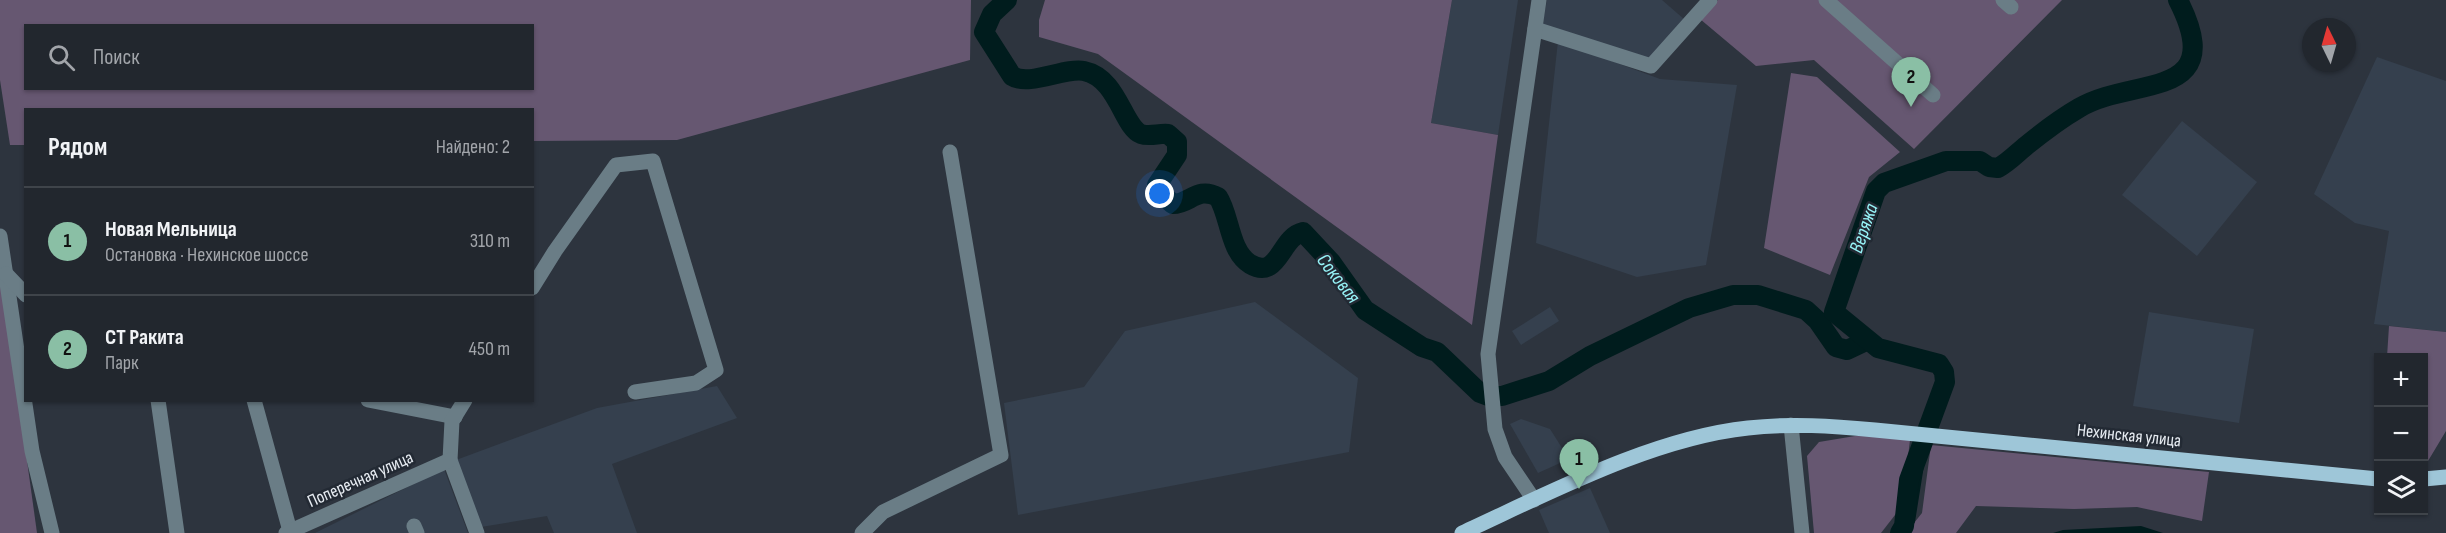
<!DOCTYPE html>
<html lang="ru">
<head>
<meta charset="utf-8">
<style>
	body { margin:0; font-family:"Sofia Sans Condensed",sans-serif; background:#2a2f36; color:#f1f3f6 }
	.controls { position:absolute; right:18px; bottom:18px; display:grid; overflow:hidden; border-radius:0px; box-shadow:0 2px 4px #0004 }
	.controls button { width:54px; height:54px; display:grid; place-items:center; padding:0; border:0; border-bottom:2px solid #3f444a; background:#22272e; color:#f1f3f6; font:30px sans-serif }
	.compass { position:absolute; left:2302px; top:18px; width:54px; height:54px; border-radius:50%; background:#22272e; box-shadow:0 2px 4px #0004; rotate:355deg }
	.you { position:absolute; left:1160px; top:194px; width:21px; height:21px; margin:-15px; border:4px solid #fff; border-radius:50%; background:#1a73e8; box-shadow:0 0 0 9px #1a73e833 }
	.badge { display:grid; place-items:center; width:39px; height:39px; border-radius:50%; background:#8abfa5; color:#111; font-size:20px; font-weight:700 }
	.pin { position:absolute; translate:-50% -50px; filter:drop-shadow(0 2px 3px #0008) }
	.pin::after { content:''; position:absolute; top:32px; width:21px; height:18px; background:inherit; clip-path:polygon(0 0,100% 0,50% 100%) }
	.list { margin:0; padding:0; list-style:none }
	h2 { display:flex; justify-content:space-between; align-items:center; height:78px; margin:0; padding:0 24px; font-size:26px }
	h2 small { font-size:20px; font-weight:400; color:#a2a5aa }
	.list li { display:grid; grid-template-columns:39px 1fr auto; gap:18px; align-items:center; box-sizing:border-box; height:108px; padding:0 24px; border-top:2px solid #3f444a }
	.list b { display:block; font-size:22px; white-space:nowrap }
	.list p { margin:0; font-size:20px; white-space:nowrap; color:#a2a5aa }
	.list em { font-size:20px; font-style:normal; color:#a2a5aa }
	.icon { flex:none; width:33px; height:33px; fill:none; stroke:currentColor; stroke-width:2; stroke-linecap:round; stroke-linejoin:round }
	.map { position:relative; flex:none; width:2446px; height:533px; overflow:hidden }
	.search { position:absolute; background:#22272e; box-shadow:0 2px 4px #0004; left:24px; top:24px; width:510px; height:66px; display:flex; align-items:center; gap:15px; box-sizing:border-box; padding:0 21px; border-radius:0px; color:#a2a5aa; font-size:22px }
	.panel { position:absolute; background:#22272e; box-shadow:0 2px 4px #0004; left:24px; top:108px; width:510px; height:294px; border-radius:0px }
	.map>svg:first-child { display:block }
	.built { fill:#35404e }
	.green { fill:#665771; fill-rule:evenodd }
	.water { fill:#001c1d }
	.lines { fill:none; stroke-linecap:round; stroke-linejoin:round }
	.river { stroke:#001c1d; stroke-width:20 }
	.minor { stroke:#6a7d86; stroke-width:15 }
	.major { stroke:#9ec6d8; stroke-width:15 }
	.labels { text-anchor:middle; stroke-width:5; stroke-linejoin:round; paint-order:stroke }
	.street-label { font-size:18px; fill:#e7ecf2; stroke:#232a34 }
	.water-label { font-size:20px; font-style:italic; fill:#97f4f8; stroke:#232a34 }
</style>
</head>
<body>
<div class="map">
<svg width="2446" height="533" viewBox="0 0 2446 533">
	<rect width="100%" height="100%" fill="#2d343e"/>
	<!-- built -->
	<g class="built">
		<polygon points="1452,0 1518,0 1498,135 1431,123"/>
		<polygon points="1547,0 1662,0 1685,20 1650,60 1542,26"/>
		<polygon points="1558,41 1660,79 1737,85 1706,265 1637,277 1536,243"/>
		<polygon points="2377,57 2446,81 2446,332 2374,324 2389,231 2355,223 2314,194"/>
		<polygon points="2182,121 2257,182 2197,256 2122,195"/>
		<polygon points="1255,302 1358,378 1349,452 1018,515 1004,403 1084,387 1125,331"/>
		<polygon points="1550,307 1559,321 1521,345 1512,331"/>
		<polygon points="2149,312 2254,329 2239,423 2133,406"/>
		<polygon points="717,386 737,418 612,464 637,533 554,533 547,516 481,527 456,460 597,408"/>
		<polygon points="1521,419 1550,429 1569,459 1538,473 1510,424"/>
		<polygon points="444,469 468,533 315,533"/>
		<polygon points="1590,488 1610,533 1549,533 1539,510"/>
	</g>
	<!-- green -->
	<g class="green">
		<path d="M 0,0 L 971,0 L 970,60 L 677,140 L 533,141 L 532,110 L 26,110 L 25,145 L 10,145 L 0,80 ZM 26,26 L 532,26 L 532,88 L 26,88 Z"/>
		<polygon points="1045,0 1452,0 1431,123 1498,135 1472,325 1098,54 1039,37 1039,20"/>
		<polygon points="1718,0 2062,0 1914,149 1814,60 1756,66 1700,19"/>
		<polygon points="1791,73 1817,77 1900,152 1869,177 1830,275 1764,248"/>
		<polygon points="0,265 37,533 0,533"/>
		<polygon points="2389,326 2446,332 2446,431 2428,461 2424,461 2424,358 2387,357"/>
		<polygon points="1861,435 1910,440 1902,506 1881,533 1814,533 1807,456 1819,442"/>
		<polygon points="1931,445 2209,472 2202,521 2137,507 2074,509 1976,506 1956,533 1906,533 1922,513"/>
	</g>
	<!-- water -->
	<g class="water">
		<polygon points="1915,452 1926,453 1915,522 1909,533 1898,533 1906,520"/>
		<polygon points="2141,526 2163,533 2053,533 2063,530"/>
	</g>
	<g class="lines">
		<!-- river -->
		<g class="river">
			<path d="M 1007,0 L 992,14 L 984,32 L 1012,76 C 1029,87 1065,67 1084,71 C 1118,78 1123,127 1141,134 C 1150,137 1159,133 1168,134 L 1177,142 L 1177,155 L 1157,185 L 1160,193 L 1173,204 C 1190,204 1197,186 1218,197 C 1230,215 1229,251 1250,264 C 1279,281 1280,237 1303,232 L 1331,262 L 1365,310 L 1422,347 L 1437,352 L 1480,393 L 1488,396 L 1502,396 L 1549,381 L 1590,356 L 1689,308 L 1733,295 L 1758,295 L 1806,310 L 1818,321 L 1836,347 L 1847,350 L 1866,341"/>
			<path d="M 1900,533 L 1904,526 L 1909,480 L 1945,382 L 1944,372 L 1939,364 L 1878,348 L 1834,312 L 1876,191 L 1884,183 L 1946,161 L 1980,161 L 1989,167 L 1998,168 C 2009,162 2017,153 2027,145 C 2043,132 2060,119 2079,108 C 2132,76 2230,102 2178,0"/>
		</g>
		<!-- minor -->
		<g class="minor">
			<polyline points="1826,0 1933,95"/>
			<polyline points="2003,0 2011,7"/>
			<polyline points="1535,29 1651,66 1710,0"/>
			<polyline points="0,236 32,451 52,533"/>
			<polyline points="6,274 26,295"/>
			<polyline points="532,288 555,251 616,165 653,161 716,370 696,383 635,392"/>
			<polyline points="158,400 177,533"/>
			<polyline points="254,400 290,531"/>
			<polyline points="368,400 455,417"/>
			<polyline points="465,400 452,421 450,460 477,533"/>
			<polyline points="1791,425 1802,533"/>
			<polyline points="1534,500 1505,457 1495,429 1488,354 1539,0"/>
			<polyline points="414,526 417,533"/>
			<polyline points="286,533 450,460"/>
			<polyline points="862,533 883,512 1001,455 950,152"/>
		</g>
		<!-- major -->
		<g class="major">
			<polyline points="2424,479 2446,477"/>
			<path d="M 1462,533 C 1549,493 1653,438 1748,428 C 1791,423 1833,426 1875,430 L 2378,479"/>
		</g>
	</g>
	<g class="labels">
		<!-- street labels -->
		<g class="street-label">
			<text transform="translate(2129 435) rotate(6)" y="6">Нехинская улица</text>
			<text transform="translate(360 479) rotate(-24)" y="6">Поперечная улица</text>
		</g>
		<!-- water labels -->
		<g class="water-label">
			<text transform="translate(1863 228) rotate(-71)" y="7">Веряжа</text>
			<text transform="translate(1339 278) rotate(52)" y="7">Соковая</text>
		</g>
	</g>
</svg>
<div class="controls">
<button>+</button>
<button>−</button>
<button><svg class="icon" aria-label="layers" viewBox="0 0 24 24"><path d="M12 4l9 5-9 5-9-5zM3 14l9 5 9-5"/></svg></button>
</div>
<svg class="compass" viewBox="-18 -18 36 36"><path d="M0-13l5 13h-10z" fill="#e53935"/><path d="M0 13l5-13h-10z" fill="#a2a5aa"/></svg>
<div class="you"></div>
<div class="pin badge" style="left:1579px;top:489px">1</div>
<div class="pin badge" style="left:1911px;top:107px">2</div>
<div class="search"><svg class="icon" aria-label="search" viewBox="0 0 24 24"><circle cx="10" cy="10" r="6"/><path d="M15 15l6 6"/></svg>Поиск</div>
<section class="panel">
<h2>Рядом<small>Найдено: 2</small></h2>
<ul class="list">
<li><span class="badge">1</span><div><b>Новая Мельница</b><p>Остановка · Нехинское шоссе</p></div><em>310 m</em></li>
<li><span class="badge">2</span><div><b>СТ Ракита</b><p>Парк</p></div><em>450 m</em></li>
</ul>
</section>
</div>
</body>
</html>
